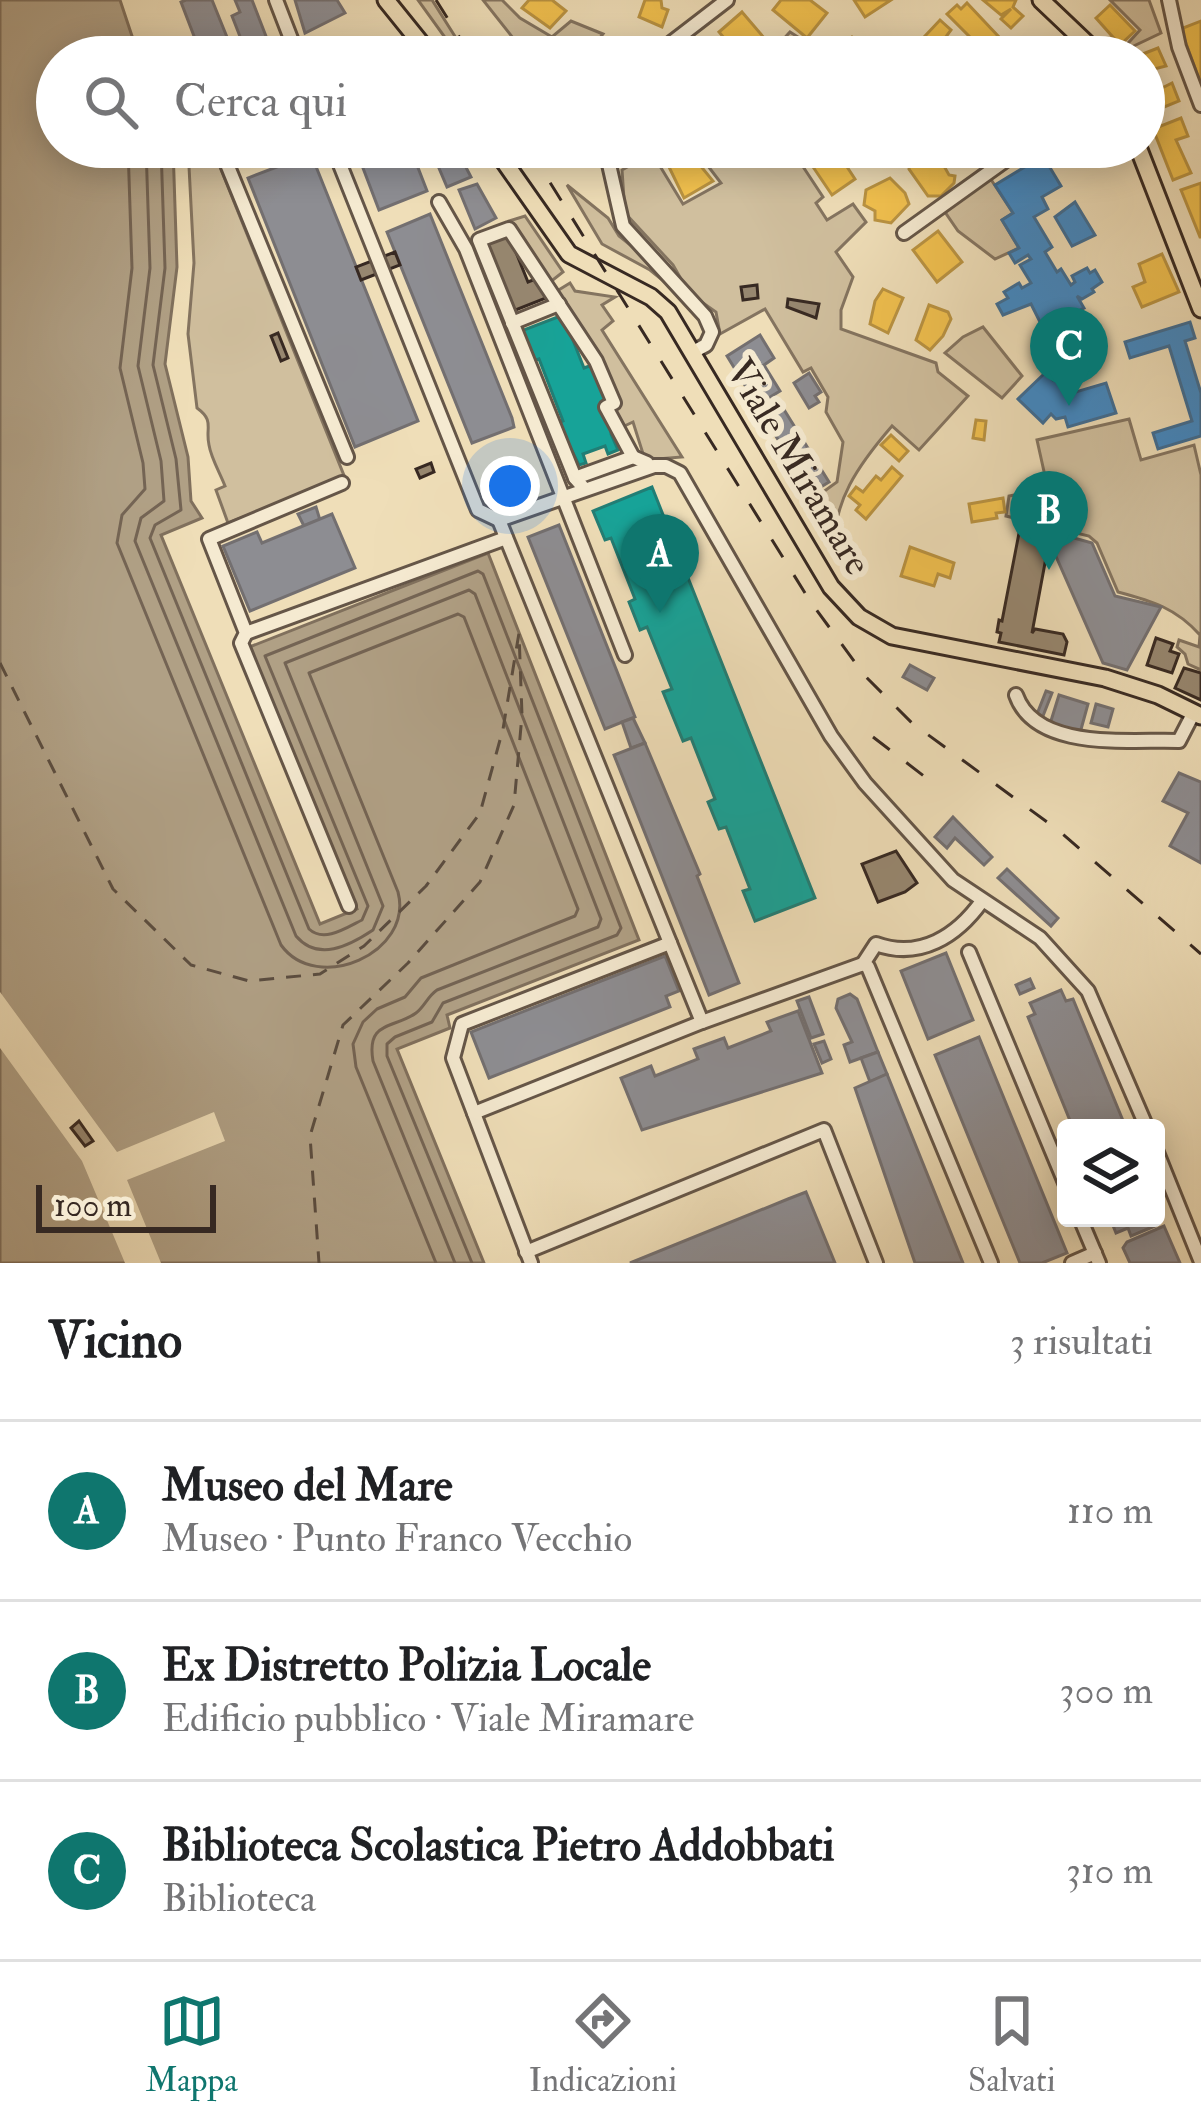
<!DOCTYPE html>
<html lang="it">
<head>
<meta charset="utf-8">
<style>
	body { margin:0; font-family:"IM FELL Double Pica",serif; background:#f2f2f2; color:#202124 }
	.controls { position:absolute; right:36px; bottom:36px; display:grid; overflow:hidden; border-radius:12px; box-shadow:0 6px 30px #0003 }
	.controls button { width:108px; height:108px; display:grid; place-items:center; padding:0; border:0; border-bottom:3px solid #e0e0e0; background:#fff; color:#202124; font:60px sans-serif }
	.scale { position:absolute; left:36px; bottom:30px; width:180px; box-sizing:border-box; padding-left:12px; border:6px solid #372922; border-top:0; font-size:33px; line-height:42px; white-space:nowrap; color:#372922; -webkit-text-stroke:9px #f5ead1; paint-order:stroke }
	.you { position:absolute; left:510px; top:486px; width:42px; height:42px; margin:-30px; border:9px solid #fff; border-radius:50%; background:#1a73e8; box-shadow:0 0 0 18px #1a73e833 }
	.badge { display:grid; place-items:center; width:78px; height:78px; border-radius:50%; background:#0f766e; color:#fff; font-size:39px; font-weight:700 }
	.pin { position:absolute; translate:-50% -99px; filter:drop-shadow(0 3px 6px #0008) }
	.pin::after { content:''; position:absolute; top:63px; width:42px; height:36px; background:inherit; clip-path:polygon(0 0,100% 0,50% 100%) }
	.list { margin:0; padding:0; list-style:none }
	h2 { display:flex; justify-content:space-between; align-items:center; height:156px; margin:0; padding:0 48px; font-size:51px }
	h2 small { font-size:39px; font-weight:400; color:#757577 }
	.list li { display:grid; grid-template-columns:78px 1fr auto; gap:36px; align-items:center; box-sizing:border-box; height:180px; padding:0 48px; border-top:3px solid #e0e0e0 }
	.list b { display:block; font-size:45px; white-space:nowrap }
	.list p { margin:0; font-size:39px; white-space:nowrap; color:#757577 }
	.list em { font-size:39px; font-style:normal; color:#757577 }
	.icon { flex:none; width:66px; height:66px; fill:none; stroke:currentColor; stroke-width:2; stroke-linecap:round; stroke-linejoin:round }
	.map { position:relative; flex:none; width:1201px; height:1263px; overflow:hidden }
	.search { position:absolute; background:#fff; box-shadow:0 6px 30px #0003; left:36px; right:36px; top:36px; height:132px; display:flex; align-items:center; gap:30px; box-sizing:border-box; padding:0 42px; border-radius:66px; color:#757577; font-size:45px }
	.sheet { height:696px; background:#fff }
	nav { display:flex; justify-content:space-around; align-items:center; box-sizing:border-box; height:168px; border-top:3px solid #e0e0e0; background:#fff; font-size:33px; color:#757577 }
	nav a { display:grid; justify-items:center; gap:6px }
	nav .on { color:#0f766e }
	.map>svg:first-child { display:block }
	.green { fill:#d0bf9e; stroke:#847460; stroke-width:3 }
	.water { fill:#b0a085; stroke:#80705d; stroke-width:3 }
	.pier { fill:#efdeb8 }
	.homes { fill:#f2c14e; stroke:#ba9341; stroke-width:3 }
	.schools { fill:#3f88c5; stroke:#3d6c94; stroke-width:3 }
	.public { fill:#17a398; stroke:#217e75; stroke-width:3 }
	.industry { fill:#8d8d92; stroke:#736f70; stroke-width:3 }
	.lines { fill:none; stroke-linecap:round; stroke-linejoin:round }
	.shore { stroke:#746454; stroke-width:3 }
	.ferry { stroke:#5b4d40; stroke-width:3; stroke-dasharray:15 12; stroke-linecap:butt }
	.building { fill:#978770; stroke:#372922; stroke-width:3 }
	.minor-casing { stroke:#655648; stroke-width:18 }
	.major-casing { stroke:#372922; stroke-width:21 }
	.minor { stroke:#f5ead1; stroke-width:12 }
	.major { stroke:#efdeb8; stroke-width:15 }
	.rail { stroke:#372922; stroke-width:3; stroke-dasharray:21 21; stroke-linecap:butt }
	.labels { text-anchor:middle; stroke-width:12; stroke-linejoin:round; paint-order:stroke }
	.street-label { font-size:39px; fill:#372922; stroke:#f5ead1 }
</style>
</head>
<body>
<div class="map">
<svg width="1201" height="1263" viewBox="0 0 1201 1263">
	<rect width="100%" height="100%" fill="#efdeb8"/>
	<filter id="stains"><feTurbulence type="fractalNoise" baseFrequency=".00167" numOctaves="4"/><feColorMatrix values="0 0 0 0 .2 0 0 0 0 .09 0 0 0 0 .02 0 0 0 .5 -.17"/></filter>
	<radialGradient id="worn" r=".72"><stop offset=".6" stop-color="#630" stop-opacity="0"/><stop offset="1" stop-color="#630" stop-opacity=".3"/></radialGradient>
	<!-- green -->
	<g class="green">
		<polygon points="418,0 432,0 468,57 459,57"/>
		<polygon points="483,0 502,0 520,18 552,37 571,21 603,34 585,57 528,57"/>
		<polygon points="1110,0 1149,0 1161,33 1119,53 1140,30"/>
		<polygon points="790,32 820,51 812,57 767,57"/>
		<path d="M 188,147 L 212,147 L 345,478 L 228,523 L 216,490 L 225,486 C 220,473 211,458 209,445 C 205,428 215,421 197,408 L 188,334 L 194,263 Z"/>
		<path d="M 699,147 L 711,147 L 728,160 L 754,147 L 810,147 L 796,156 L 823,197 L 816,203 L 827,220 L 853,204 L 866,222 L 836,252 L 853,277 L 841,310 L 841,329 L 936,363 L 938,372 L 968,396 L 919,450 L 892,426 C 860,463 830,503 835,555 L 808,503 L 837,482 L 843,442 L 826,412 L 828,397 L 811,368 L 803,372 L 765,309 L 720,334 L 716,312 L 689,293 L 673,265 L 625,213 L 622,170 L 652,153 L 683,204 L 721,183 L 695,149 Z"/>
		<polygon points="990,178 1013,213 1002,220 1019,248 995,259 958,231 945,212"/>
		<polygon points="567,185 608,218 619,236 654,264 671,287 650,270 602,244"/>
		<polygon points="525,216 563,272 549,283 509,221"/>
		<polygon points="570,283 575,291 615,297 602,305 613,321 602,330 682,457 645,460 633,422 618,429 600,362 557,291"/>
		<polygon points="983,327 1022,376 1002,398 945,353 963,337"/>
		<path d="M 1129,419 L 1141,460 L 1194,445 L 1201,475 L 1201,670 L 1188,664 L 1185,654 L 1177,647 L 1179,640 L 1199,647 L 1200,635 C 1176,608 1152,601 1118,592 L 1097,543 L 1089,536 L 1006,516 L 1009,496 L 1037,491 L 1047,485 L 1037,440 Z"/>
	</g>
	<!-- water -->
	<polygon class="water" points="0,0 120,0 139,57 57,57 57,147 173,147 177,267 165,364 188,457 191,501 202,518 161,535 320,924 357,909 247,648 488,553 639,940 447,1015 450,1028 397,1049 484,1263 0,1263"/>
	<!-- pier -->
	<polygon class="pier" points="0,992 117,1152 214,1112 225,1141 127,1180 161,1263 125,1263 82,1161 0,1048"/>
	<!-- homes -->
	<g class="homes">
		<polygon points="529,0 552,0 566,11 550,28 522,8"/>
		<polygon points="645,0 661,0 662,8 668,10 662,27 639,17"/>
		<polygon points="781,0 810,0 827,13 807,38 773,10"/>
		<polygon points="854,0 891,0 865,17"/>
		<polygon points="983,0 1016,0 1013,7 1023,16 1011,28 1001,19 1011,9 1001,15"/>
		<polygon points="967,3 999,37 995,41 1002,47 995,54 976,43 947,14 957,5 961,9"/>
		<polygon points="1110,5 1135,31 1120,45 1096,18"/>
		<polygon points="742,12 771,46 758,57 740,57 719,32"/>
		<polygon points="940,20 951,30 931,57 909,53"/>
		<polygon points="1201,21 1201,85 1183,35 1183,28"/>
		<polygon points="852,37 873,57 833,57"/>
		<polygon points="608,39 624,53 621,57 594,57"/>
		<polygon points="1067,43 1077,56 1078,57 1057,57 1054,54"/>
		<polygon points="1158,48 1166,66 1150,70 1158,90 1172,83 1179,101 1147,114 1144,57 1135,57"/>
		<polygon points="1181,118 1188,136 1176,140 1191,173 1173,180 1153,129"/>
		<polygon points="620,147 647,147 631,158"/>
		<polygon points="829,147 834,147 855,179 832,195 809,161"/>
		<polygon points="862,147 889,147 873,160"/>
		<polygon points="929,148 935,150 949,175 955,176 954,183 941,196 928,196 909,169 910,162"/>
		<polygon points="690,153 713,181 684,198 669,167"/>
		<polygon points="890,178 905,193 909,204 891,223 875,220 875,211 864,205 866,190"/>
		<polygon points="1201,183 1201,237 1200,237 1181,190"/>
		<polygon points="938,231 962,262 937,282 913,250"/>
		<polygon points="1162,254 1179,292 1142,307 1133,287 1145,282 1139,264"/>
		<polygon points="883,289 903,298 888,333 870,324 875,301"/>
		<polygon points="929,305 948,312 951,319 943,336 930,350 916,340"/>
		<polygon points="976,420 986,421 984,440 973,438"/>
		<polygon points="891,435 908,451 899,461 881,445"/>
		<polygon points="892,467 902,476 866,519 856,510 860,505 849,496 856,487 863,492 876,476 881,480"/>
		<polygon points="1003,498 1005,512 996,513 997,518 972,522 969,504"/>
		<polygon points="910,547 954,563 950,578 938,574 934,586 901,576"/>
	</g>
	<!-- schools -->
	<g class="schools">
		<polygon points="1043,156 1061,186 1042,197 1048,209 1034,217 1052,247 1045,252 1057,272 1061,269 1071,285 1075,282 1072,276 1087,268 1090,273 1095,270 1102,282 1092,289 1094,292 1082,299 1077,296 1084,308 1072,314 1069,310 1065,312 1073,326 1049,340 1031,304 1003,315 997,304 1008,298 1004,292 1019,283 1022,288 1031,283 1020,265 1031,259 1028,255 1015,263 1009,253 1019,248 1002,220 1013,213 995,185"/>
		<polygon points="1075,202 1095,235 1072,246 1055,217"/>
		<polygon points="1190,322 1195,338 1185,341 1201,393 1201,436 1158,449 1153,433 1192,421 1169,346 1130,358 1125,342"/>
		<polygon points="1045,373 1053,380 1058,376 1068,387 1074,386 1076,392 1106,383 1116,413 1068,427 1065,417 1056,419 1051,414 1043,423 1018,399"/>
	</g>
	<!-- public -->
	<g class="public">
		<polygon points="563,315 584,368 595,364 610,402 611,434 618,450 608,454 605,446 583,454 586,463 579,465 558,423 563,421 539,359 533,361 521,331"/>
		<polygon points="652,487 815,898 755,921 743,891 750,889 726,827 719,829 708,802 715,799 691,738 683,741 663,692 672,689 647,627 640,630 629,602 635,599 611,538 605,540 593,511"/>
	</g>
	<!-- industry -->
	<g class="industry">
		<polygon points="186,0 212,0 235,57 202,57 181,2"/>
		<polygon points="235,0 252,0 274,57 248,57 232,16 240,12"/>
		<polygon points="295,0 337,0 345,13 305,33"/>
		<polygon points="355,147 410,147 427,191 379,210"/>
		<polygon points="429,147 449,147 451,152 434,159"/>
		<polygon points="458,152 471,177 447,187 436,161"/>
		<polygon points="311,154 418,421 355,447 248,178"/>
		<polygon points="477,184 496,218 475,229 459,190"/>
		<polygon points="430,214 512,418 514,427 472,443 387,232"/>
		<polygon points="760,335 774,358 764,365 780,391 757,405 727,356"/>
		<polygon points="809,373 821,392 815,396 819,402 809,408 794,383"/>
		<polygon points="783,408 829,482 811,493 791,462 800,456 794,446 785,451 766,420"/>
		<polygon points="316,507 320,520 304,526 298,514"/>
		<polygon points="332,514 355,568 250,611 223,546 257,532 262,543"/>
		<polygon points="559,525 635,717 605,729 528,537"/>
		<polygon points="1060,534 1092,543 1115,596 1161,607 1127,670 1103,663 1055,554"/>
		<polygon points="910,665 934,678 927,690 903,677"/>
		<polygon points="1046,691 1052,693 1043,716 1037,714"/>
		<polygon points="1059,695 1088,704 1080,733 1050,724"/>
		<polygon points="1096,704 1113,709 1108,727 1091,723"/>
		<polygon points="633,718 645,743 631,748 622,722"/>
		<polygon points="645,743 700,874 697,876 739,983 709,995 614,755"/>
		<polygon points="1179,773 1201,782 1201,863 1170,846 1188,813 1163,801"/>
		<polygon points="953,817 992,857 984,865 955,838 947,848 935,837"/>
		<polygon points="1007,869 1058,918 1051,926 998,878"/>
		<polygon points="946,953 973,1020 928,1039 901,971"/>
		<polygon points="665,956 679,991 666,996 670,1007 489,1078 471,1032"/>
		<polygon points="1030,979 1034,988 1020,994 1016,985"/>
		<polygon points="1061,990 1066,1001 1073,999 1126,1128 1073,1128 1028,1017 1035,1014 1030,1003"/>
		<polygon points="850,994 857,999 878,1052 850,1062 844,1045 852,1042 836,1008 838,999"/>
		<polygon points="809,997 823,1034 811,1038 797,1001"/>
		<polygon points="798,1011 822,1073 642,1130 621,1078 651,1066 655,1076 698,1059 694,1049 724,1038 728,1048 771,1031 767,1022"/>
		<polygon points="979,1037 1067,1253 1042,1263 1020,1263 935,1055"/>
		<polygon points="824,1041 831,1059 822,1063 814,1044"/>
		<polygon points="878,1052 887,1074 870,1082 861,1058"/>
		<polygon points="887,1074 963,1263 915,1263 855,1088"/>
		<polygon points="806,1192 835,1263 630,1263 788,1199"/>
		<polygon points="1110,1218 1153,1218 1155,1226 1131,1236 1128,1228 1116,1233"/>
		<polygon points="1164,1226 1180,1263 1130,1263 1123,1248 1127,1242"/>
	</g>
	<g class="lines">
		<!-- shore -->
		<g class="shore">
			<path d="M 128,147 L 132,268 L 120,368 L 143,463 L 145,489 L 122,515 L 117,543 L 281,945 C 317,995 414,953 398,892 L 309,673 L 458,614 L 464,617 L 578,909 L 575,916 L 421,978 L 405,997 L 377,1009 L 363,1022 L 353,1044 L 356,1067 L 436,1263"/>
			<path d="M 146,147 L 150,268 L 138,366 L 161,461 L 164,501 L 141,518 L 135,541 L 296,936 C 318,962 349,946 373,930 L 383,906 L 285,663 L 469,590 L 475,594 L 601,919 L 598,927 L 437,990 C 428,996 424,1007 416,1013 C 394,1029 366,1020 373,1061 L 455,1263"/>
			<path d="M 161,147 L 165,268 L 153,365 L 176,459 L 181,510 L 155,525 L 150,538 L 309,929 C 324,943 346,928 362,920 L 368,906 L 265,656 L 478,571 L 483,574 L 621,928 L 617,935 L 443,1003 L 432,1022 L 395,1037 L 387,1044 L 387,1056 L 472,1263"/>
		</g>
		<!-- ferry -->
		<polyline class="ferry" points="0,663 113,889 191,965 249,981 320,974 364,946 426,886 480,813 503,729 519,633 522,715 514,805 480,882 408,963 343,1025 310,1136 319,1263"/>
	</g>
	<!-- building -->
	<g class="building">
		<polygon points="509,235 528,282 538,278 546,298 513,311 487,244"/>
		<polygon points="395,252 400,265 361,280 356,267"/>
		<polygon points="757,285 758,298 743,300 741,287"/>
		<polygon points="788,299 819,304 816,318 787,307"/>
		<polygon points="278,333 288,358 281,361 271,336"/>
		<polygon points="431,463 434,472 420,478 416,469"/>
		<polygon points="1020,528 1050,536 1032,633 1035,629 1063,634 1067,642 1064,655 999,642 1001,633 997,632 999,620 1002,621"/>
		<polygon points="1156,638 1173,644 1170,651 1179,654 1172,673 1147,665"/>
		<polygon points="1184,668 1201,673 1201,700 1175,688"/>
		<polygon points="896,851 917,883 905,892 878,902 862,864"/>
		<polygon points="79,1121 93,1141 85,1146 71,1128"/>
	</g>
	<g class="lines">
		<defs>
			<g id="minor">
				<polyline points="276,0 298,57"/>
				<polyline points="1169,0 1179,47 1201,105"/>
				<polyline points="653,57 727,0"/>
				<polyline points="220,147 347,457"/>
				<polyline points="333,147 478,510 499,520 654,466 666,466 680,473 831,736 865,783 953,880 1040,938 1088,991 1147,1128"/>
				<polyline points="596,147 608,160 623,226 705,316 712,332 706,345 693,352"/>
				<polyline points="439,202 466,249 625,655"/>
				<polyline points="904,233 1024,147"/>
				<polyline points="512,323 559,304"/>
				<polyline points="575,478 633,457 647,463"/>
				<polyline points="342,483 209,539 246,633 241,643 349,906"/>
				<polyline points="582,486 575,478 479,240 509,229 596,361 614,403 606,407 633,457"/>
				<polyline points="499,520 702,1022"/>
				<polyline points="246,633 506,538"/>
				<path d="M 1016,695 C 1036,752 1131,739 1179,741 L 1194,712"/>
				<polyline points="969,952 1066,1185"/>
				<path d="M 863,964 L 876,944 C 920,960 957,936 982,901"/>
				<polyline points="474,1113 702,1022 863,964 868,967 991,1263"/>
				<polyline points="1156,1150 1201,1262"/>
				<polyline points="1080,1218 1099,1263"/>
				<polyline points="526,1252 824,1130 876,1263"/>
				<polyline points="531,1263 453,1058 462,1024 670,943"/>
				<polyline points="1072,1263 1095,1253"/>
			</g>
			<g id="major">
				<polyline points="386,0 432,57"/>
				<polyline points="1041,0 1101,57"/>
				<polyline points="494,147 569,254 651,297 668,312 831,587 859,617 892,636 1105,678 1158,695 1201,716"/>
				<polyline points="1138,147 1201,309"/>
			</g>
		</defs>
		<!-- minor casing -->
		<use href="#minor" class="minor-casing"/>
		<!-- major casing -->
		<use href="#major" class="major-casing"/>
		<!-- minor -->
		<use href="#minor" class="minor"/>
		<!-- major -->
		<use href="#major" class="major"/>
		<!-- rail -->
		<g class="rail">
			<polyline points="436,0 472,57"/>
			<polyline points="528,147 810,601 865,676 912,723 1058,830 1201,954"/>
			<polyline points="873,737 933,783"/>
		</g>
	</g>
	<g class="labels">
		<!-- street labels -->
		<g class="street-label">
			<text transform="translate(800 466) rotate(59)" y="14">Viale Miramare</text>
		</g>
	</g>
	<rect width="100%" height="100%" filter="url(#stains)"/>
	<rect width="100%" height="100%" fill="url(#worn)"/>
</svg>
<div class="controls">
<button><svg class="icon" aria-label="layers" viewBox="0 0 24 24"><path d="M12 4l9 5-9 5-9-5zM3 14l9 5 9-5"/></svg></button>
</div>
<div class="scale">100 m</div>
<div class="you"></div>
<div class="pin badge" style="left:660px;top:613px">A</div>
<div class="pin badge" style="left:1049px;top:570px">B</div>
<div class="pin badge" style="left:1069px;top:406px">C</div>
<div class="search"><svg class="icon" aria-label="search" viewBox="0 0 24 24"><circle cx="10" cy="10" r="6"/><path d="M15 15l6 6"/></svg>Cerca qui</div>
</div>
<section class="sheet">
<h2>Vicino<small>3 risultati</small></h2>
<ul class="list">
<li><span class="badge">A</span><div><b>Museo del Mare</b><p>Museo · Punto Franco Vecchio</p></div><em>110 m</em></li>
<li><span class="badge">B</span><div><b>Ex Distretto Polizia Locale</b><p>Edificio pubblico · Viale Miramare</p></div><em>300 m</em></li>
<li><span class="badge">C</span><div><b>Biblioteca Scolastica Pietro Addobbati</b><p>Biblioteca</p></div><em>310 m</em></li>
</ul>
</section>
<nav>
<a class="on"><svg class="icon" aria-label="map" viewBox="0 0 24 24"><path d="M3 6l6-2 6 2 6-2v14l-6 2-6-2-6 2zM9 4v14M15 6v14"/></svg>Mappa</a>
<a><svg class="icon" aria-label="directions" viewBox="0 0 24 24"><path d="M12 3l9 9-9 9-9-9zM9 14v-3h6M13 9l2 2-2 2"/></svg>Indicazioni</a>
<a><svg class="icon" aria-label="saved" viewBox="0 0 24 24"><path d="M7 4h10v16l-5-4-5 4z"/></svg>Salvati</a>
</nav>
</body>
</html>
